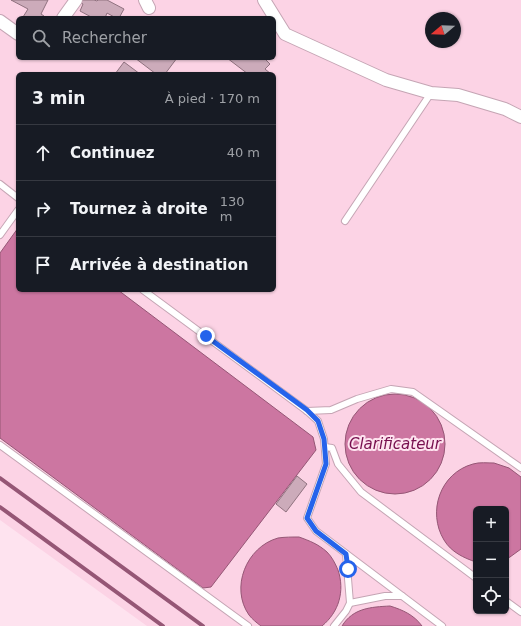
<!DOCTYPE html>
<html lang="fr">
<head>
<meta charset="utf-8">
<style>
	body { margin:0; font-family:"DejaVu Sans",sans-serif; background:#20242c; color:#f1f3f6 }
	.controls { position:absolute; right:12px; bottom:12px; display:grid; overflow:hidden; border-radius:6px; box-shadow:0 1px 3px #0004 }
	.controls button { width:36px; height:36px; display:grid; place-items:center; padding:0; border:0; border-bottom:1px solid #363941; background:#171b24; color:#f1f3f6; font:20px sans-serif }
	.compass { position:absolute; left:425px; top:12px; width:36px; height:36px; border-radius:50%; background:#171b24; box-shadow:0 1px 3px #0004; rotate:251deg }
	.stop { position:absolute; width:12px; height:12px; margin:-9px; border:3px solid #2563eb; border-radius:50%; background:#fff }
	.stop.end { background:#2563eb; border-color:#fff; box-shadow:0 1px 4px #0008 }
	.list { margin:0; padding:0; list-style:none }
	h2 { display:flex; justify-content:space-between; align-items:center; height:52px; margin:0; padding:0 16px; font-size:17px }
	h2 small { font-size:13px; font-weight:400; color:#9ea1a6 }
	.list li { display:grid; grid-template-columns:26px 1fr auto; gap:12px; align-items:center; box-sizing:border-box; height:56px; padding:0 16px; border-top:1px solid #363941 }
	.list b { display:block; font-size:15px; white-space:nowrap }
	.list em { font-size:13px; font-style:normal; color:#9ea1a6 }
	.icon { flex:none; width:22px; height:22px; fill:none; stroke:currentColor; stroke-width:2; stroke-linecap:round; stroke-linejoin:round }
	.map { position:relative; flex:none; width:521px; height:626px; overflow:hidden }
	.search { position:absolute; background:#171b24; box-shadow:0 1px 3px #0004; left:16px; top:16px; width:260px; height:44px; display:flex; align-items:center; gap:10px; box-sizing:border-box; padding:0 14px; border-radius:6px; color:#9ea1a6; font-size:15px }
	.panel { position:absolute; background:#171b24; box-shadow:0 1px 3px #0004; left:16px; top:72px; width:260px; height:220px; border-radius:6px }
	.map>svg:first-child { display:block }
	.built { fill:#fcd3e5; fill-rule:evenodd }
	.water { fill:#cc76a1; stroke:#955675 }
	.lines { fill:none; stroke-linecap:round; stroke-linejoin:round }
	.stream { stroke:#955675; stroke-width:4 }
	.building { fill:#ccabba; stroke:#8f727f }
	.service-casing { stroke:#c5a5b4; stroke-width:8 }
	.minor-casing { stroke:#c5a5b4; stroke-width:14 }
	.service { stroke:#fff; stroke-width:6 }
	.minor { stroke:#fff; stroke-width:12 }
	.route { stroke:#2563eb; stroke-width:5 }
	.labels { text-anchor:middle; stroke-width:4; stroke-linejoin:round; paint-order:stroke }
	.water-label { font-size:15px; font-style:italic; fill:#770e4e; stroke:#fee3ef }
</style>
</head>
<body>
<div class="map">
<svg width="521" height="626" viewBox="0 0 521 626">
	<rect width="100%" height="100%" fill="#fee3ef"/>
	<!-- built -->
	<path class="built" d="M 0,0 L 521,0 L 521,626 L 147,626 L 0,520 ZM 18,18 L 274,18 L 274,58 L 18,58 ZM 431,18 L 455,18 L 455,42 L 431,42 ZM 18,74 L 274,74 L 274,290 L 18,290 ZM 476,509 L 506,509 L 506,611 L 476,611 Z"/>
	<!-- water -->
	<g class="water">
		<polygon points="18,228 18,290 118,290 313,437 316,450 211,587 203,588 0,438 0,253"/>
		<circle cx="395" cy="444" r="50"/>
		<path d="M 494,463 L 509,468 L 521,477 L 521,549 L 510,557 L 506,559 L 506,509 L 476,509 L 476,562 C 464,558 451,552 444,540 C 427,512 440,473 473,464 C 479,462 488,463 494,463 Z"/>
		<path d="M 299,537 C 310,541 318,544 327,552 C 332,557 335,563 338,570 C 345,591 339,612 322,626 L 261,626 C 257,623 252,619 249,615 C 230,588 246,547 278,538 C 284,537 293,537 299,537 Z"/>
		<path d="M 390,606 C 403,610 414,615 422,626 L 342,626 C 353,608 371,607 390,606 Z"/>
	</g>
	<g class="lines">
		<!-- stream -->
		<g class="stream">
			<polyline points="0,478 203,626"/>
			<polyline points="0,507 163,626"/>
		</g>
	</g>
	<!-- building -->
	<g class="building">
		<polygon points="11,0 48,0 41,14 44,16 43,18 23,17 28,9"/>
		<polygon points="82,0 94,0 97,1 98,0 107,0 124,9 119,18 116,18 107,13 105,18 98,18 95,17 93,18 80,11 83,4 81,3"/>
		<polygon points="135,58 177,58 165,74 156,74"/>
		<polygon points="227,58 264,58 270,64 265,69 271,74 248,74"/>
		<polygon points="124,62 140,74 115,74"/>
		<polygon points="297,476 307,484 286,512 276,504"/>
	</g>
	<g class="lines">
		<defs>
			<g id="service">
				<polyline points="0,184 18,198"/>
				<polyline points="345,221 431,93"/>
				<polyline points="0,235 18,210"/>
				<polyline points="143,290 307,411 318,421 324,439 326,464 307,518 316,531 442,626"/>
				<polyline points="307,411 331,410 357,399 391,389 413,392 521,468"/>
				<polyline points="0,445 248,626"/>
				<polyline points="325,447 332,448 338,464 361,492 476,578"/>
				<polyline points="506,601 521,612"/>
				<polyline points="350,603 385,596 402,596"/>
				<polyline points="334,626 346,611 350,603 346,554"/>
			</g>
			<g id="minor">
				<polyline points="145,0 149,8"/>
				<polyline points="264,0 285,34 386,80 431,93 458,95 505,109 521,117"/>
				<polyline points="63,18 76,0"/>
				<polyline points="0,21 18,34"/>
			</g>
		</defs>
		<!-- service casing -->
		<use href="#service" class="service-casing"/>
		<!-- minor casing -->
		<use href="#minor" class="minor-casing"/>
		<!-- service -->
		<use href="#service" class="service"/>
		<!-- minor -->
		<use href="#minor" class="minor"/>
	</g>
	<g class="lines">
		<!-- route -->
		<polyline class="route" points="206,336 307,410 318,421 324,439 326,464 307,518 316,531 346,554 348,569"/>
	</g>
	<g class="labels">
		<!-- water labels -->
		<g class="water-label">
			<text x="395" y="449">Clarificateur</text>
		</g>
	</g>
</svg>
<div class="controls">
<button>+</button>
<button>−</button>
<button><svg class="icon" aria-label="locate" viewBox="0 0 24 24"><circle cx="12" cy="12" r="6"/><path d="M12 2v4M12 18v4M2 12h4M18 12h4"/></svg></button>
</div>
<svg class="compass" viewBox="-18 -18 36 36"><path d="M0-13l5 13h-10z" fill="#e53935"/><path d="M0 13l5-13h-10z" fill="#9ea1a6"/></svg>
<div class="stop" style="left:348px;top:569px"></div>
<div class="stop end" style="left:206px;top:336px"></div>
<div class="search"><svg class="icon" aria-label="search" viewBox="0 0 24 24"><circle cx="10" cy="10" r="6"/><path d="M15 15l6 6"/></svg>Rechercher</div>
<section class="panel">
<h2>3 min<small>À pied · 170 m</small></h2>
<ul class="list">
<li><svg class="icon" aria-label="ahead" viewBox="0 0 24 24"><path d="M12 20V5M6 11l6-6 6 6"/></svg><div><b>Continuez</b></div><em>40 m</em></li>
<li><svg class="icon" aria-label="right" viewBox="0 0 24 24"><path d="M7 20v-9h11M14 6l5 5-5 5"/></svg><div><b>Tournez à droite</b></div><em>130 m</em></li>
<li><svg class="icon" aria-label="arrive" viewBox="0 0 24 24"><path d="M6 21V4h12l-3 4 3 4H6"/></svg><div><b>Arrivée à destination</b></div></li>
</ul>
</section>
</div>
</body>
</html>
